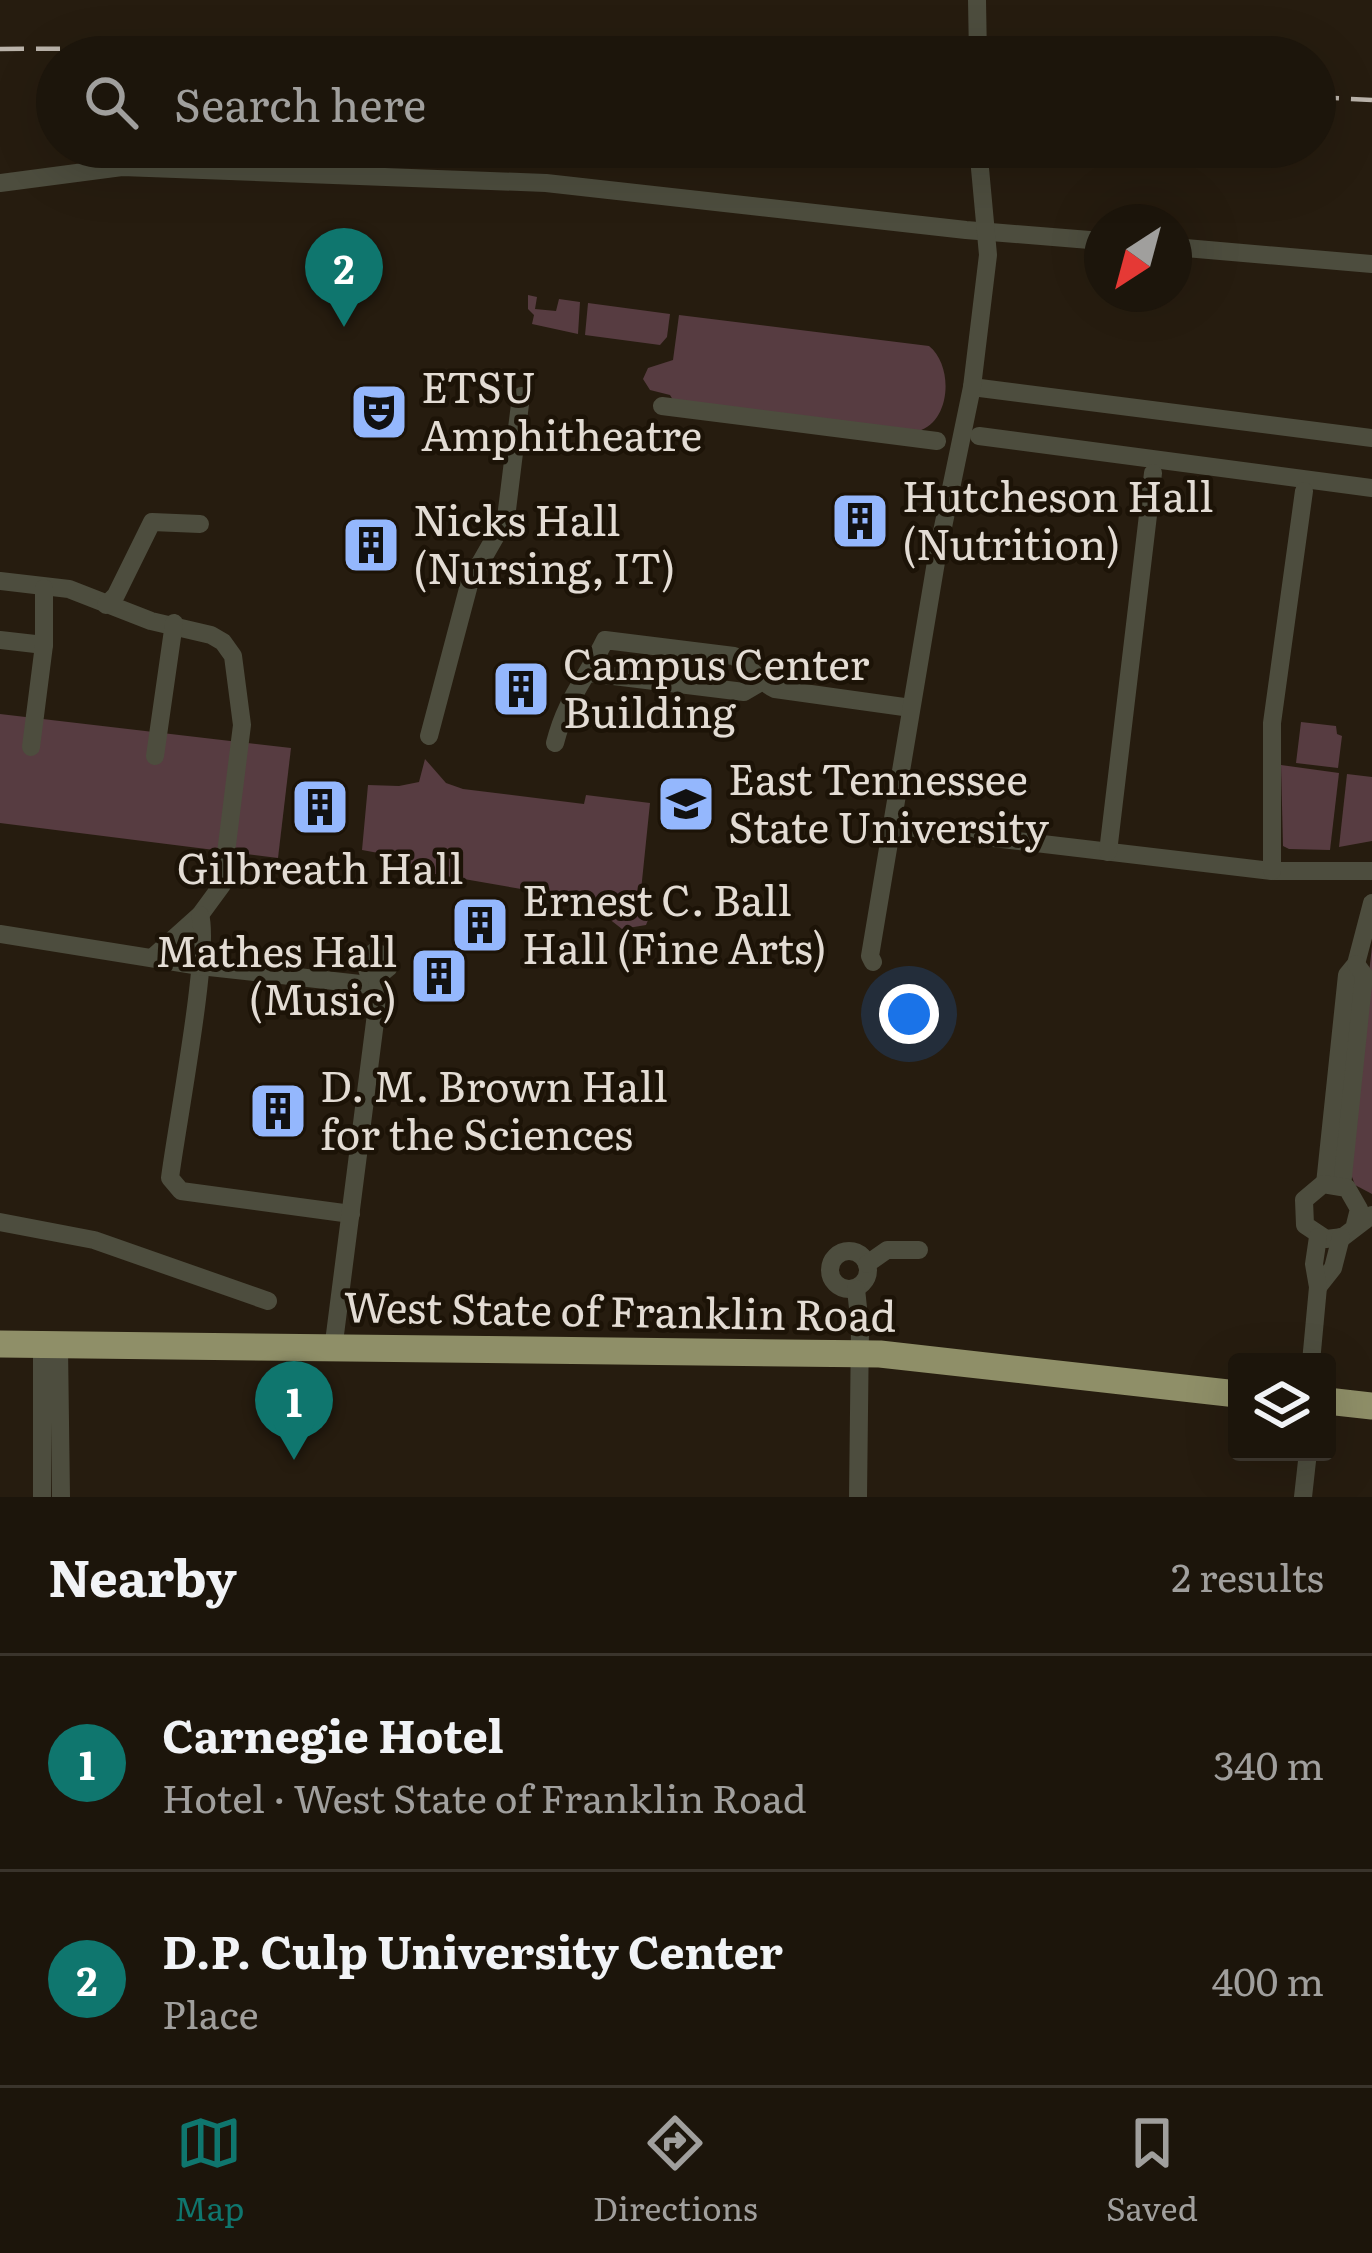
<!DOCTYPE html>
<html lang="en">
<head>
<meta charset="utf-8">
<style>
	body { margin:0; font-family:Literata,serif; background:#251e14; color:#f1f3f6 }
	.controls { position:absolute; right:36px; bottom:36px; display:grid; overflow:hidden; border-radius:12px; box-shadow:0 12px 48px #0002 }
	.controls button { width:108px; height:108px; display:grid; place-items:center; padding:0; border:0; border-bottom:3px solid #3a342c; background:#1c150b; color:#f1f3f6; font:60px sans-serif }
	.compass { position:absolute; left:1084px; top:204px; width:108px; height:108px; border-radius:50%; background:#1c150b; box-shadow:0 12px 48px #0002; rotate:216deg }
	.you { position:absolute; left:909px; top:1014px; width:42px; height:42px; margin:-30px; border:9px solid #fff; border-radius:50%; background:#1a73e8; box-shadow:0 0 0 18px #1a73e833 }
	.badge { display:grid; place-items:center; width:78px; height:78px; border-radius:50%; background:#0f766e; color:#fff; font-size:39px; font-weight:700 }
	.pin { position:absolute; translate:-50% -99px; filter:drop-shadow(0 3px 6px #0008) }
	.pin::after { content:''; position:absolute; top:63px; width:42px; height:36px; background:inherit; clip-path:polygon(0 0,100% 0,50% 100%) }
	.list { margin:0; padding:0; list-style:none }
	h2 { display:flex; justify-content:space-between; align-items:center; height:156px; margin:0; padding:0 48px; font-size:51px }
	h2 small { font-size:39px; font-weight:400; color:#a09f9d }
	.list li { display:grid; grid-template-columns:78px 1fr auto; gap:36px; align-items:center; box-sizing:border-box; height:216px; padding:0 48px; border-top:3px solid #3a342c }
	.list b { display:block; font-size:45px; white-space:nowrap }
	.list p { margin:0; font-size:39px; white-space:nowrap; color:#a09f9d }
	.list em { font-size:39px; font-style:normal; color:#a09f9d }
	.icon { flex:none; width:66px; height:66px; fill:none; stroke:currentColor; stroke-width:2; stroke-linecap:round; stroke-linejoin:round }
	.map { position:relative; flex:none; width:1372px; height:1497px; overflow:hidden }
	.search { position:absolute; background:#1c150b; box-shadow:0 12px 48px #0002; left:36px; right:36px; top:36px; height:132px; display:flex; align-items:center; gap:30px; box-sizing:border-box; padding:0 42px; border-radius:66px; color:#a09f9d; font-size:45px }
	.sheet { height:588px; background:#1c150b }
	nav { display:flex; justify-content:space-around; align-items:center; box-sizing:border-box; height:168px; border-top:3px solid #3a342c; background:#1c150b; font-size:33px; color:#a09f9d }
	nav a { display:grid; justify-items:center; gap:6px }
	nav .on { color:#0f766e }
	.map>svg:first-child { display:block }
	.green { fill:#573c41 }
	.lines { fill:none; stroke-linecap:round; stroke-linejoin:round }
	.minor { stroke:#4d4d3e; stroke-width:18 }
	.highway { stroke:#8f8f68; stroke-width:27 }
	.rail { stroke:#bab3aa; stroke-width:4.5; stroke-dasharray:24 12; stroke-linecap:butt }
	.labels { text-anchor:middle; stroke-width:9; stroke-linejoin:round; paint-order:stroke }
	.poi-label { font-size:42px; fill:#e3dcd4; stroke:#1c1307; text-anchor:start }
	.street-label { font-size:42px; fill:#e3dcd4; stroke:#1c1307 }
</style>
</head>
<body>
<div class="map">
<svg width="1372" height="1497" viewBox="0 0 1372 1497">
	<rect width="100%" height="100%" fill="#261c0f"/>
	<!-- green -->
	<g class="green">
		<polygon points="528,295 537,297 535,309 556,311 559,299 580,302 578,334 532,324 534,315 528,309"/>
		<polygon points="588,303 670,314 667,337 660,345 585,335"/>
		<path d="M 679,315 L 929,346 C 954,366 951,422 918,431 L 673,400 L 670,395 L 650,390 L 643,379 L 648,368 L 673,360 Z"/>
		<polygon points="0,714 291,748 278,858 0,823"/>
		<polygon points="1301,722 1336,726 1337,734 1342,736 1338,768 1296,763"/>
		<polygon points="425,759 446,783 463,789 584,804 586,795 650,803 639,910 648,920 646,925 622,929 585,900 412,870 395,856 362,850 368,785 399,786 419,782"/>
		<polygon points="1281,765 1339,773 1330,850 1289,849 1283,846"/>
		<polygon points="1347,774 1372,777 1372,841 1339,847"/>
		<polygon points="1372,946 1372,1194 1355,1185 1348,1166"/>
	</g>
	<g class="lines">
		<!-- minor -->
		<g class="minor">
			<polyline points="977,0 978,57"/>
			<polyline points="0,183 122,167 546,183 966,230 1102,241"/>
			<polyline points="1174,247 1372,264"/>
			<polyline points="972,387 1372,438"/>
			<polyline points="662,406 937,441"/>
			<polyline points="979,436 1372,488"/>
			<polyline points="0,581 69,589 151,621 211,635 223,642 233,656 242,725 222,885 200,915 152,958"/>
			<polyline points="106,605 116,595 152,522 200,524"/>
			<polyline points="0,640 44,645"/>
			<polyline points="589,673 744,692 761,682"/>
			<polyline points="429,736 470,581 506,518 521,396"/>
			<path d="M 555,743 C 566,699 586,679 605,640 L 734,656 C 750,666 758,681 775,689 L 911,708"/>
			<polyline points="31,747 44,645 44,588"/>
			<polyline points="155,756 174,623"/>
			<polyline points="891,826 1272,871 1372,871"/>
			<polyline points="1108,852 1153,473"/>
			<polyline points="1272,871 1272,723 1304,491"/>
			<path d="M 200,915 C 211,948 176,1129 170,1178 L 181,1191 L 351,1214"/>
			<polyline points="0,934 200,966 378,986"/>
			<polyline points="873,962 870,956 937,556 972,387 988,255 978,147"/>
			<polyline points="1325,1184 1347,975 1356,964 1372,903"/>
			<polyline points="1342,1186 1364,975 1356,964"/>
			<polyline points="0,1222 94,1240 268,1301"/>
			<polyline points="1355,1225 1359,1209 1347,1188 1323,1184 1304,1200 1305,1225 1326,1239 1343,1237 1372,1215"/>
			<circle cx="849" cy="1270" r="19"/>
			<polyline points="867,1264 887,1250 919,1250"/>
			<polyline points="1318,1287 1333,1268 1341,1237"/>
			<polyline points="856,1289 860,1327 858,1497"/>
			<polyline points="59,1347 61,1497"/>
			<polyline points="333,1350 376,1014 378,976 388,968 384,955 374,952 365,963 368,972 378,976"/>
			<polyline points="1311,1362 1318,1287 1314,1264 1318,1237"/>
			<polyline points="42,1497 42,1346"/>
			<polyline points="1303,1497 1308,1452"/>
		</g>
		<!-- highway -->
		<g class="highway">
			<polyline points="0,1344 880,1354 1237,1394"/>
			<polyline points="1327,1401 1372,1406"/>
		</g>
		<!-- rail -->
		<g class="rail">
			<polyline points="0,49 162,48 337,57"/>
			<polyline points="1315,97 1372,100"/>
		</g>
	</g>
	<!-- icons -->
	<defs>
		<symbol id="theatre-square" viewBox="-11 -11 22 22"><rect x="-9" y="-9" width="18" height="18" rx="4" fill="#94b7fd" stroke="#1c1307"/><path d="M-5-5.5Q0-4 5-5.5V0Q5 5 0 6Q-5 5-5 0ZM-3.3-2.5H-1v1.5H-3.3ZM1-2.5H3.3v1.5H1ZM-2.8 1Q0 5.5 2.8 1Z" fill="#111"/></symbol>
		<symbol id="building-square" viewBox="-11 -11 22 22"><rect x="-9" y="-9" width="18" height="18" rx="4" fill="#94b7fd" stroke="#1c1307"/><path d="M-4-6H4V6H1V3H-1V6H-4ZM-2.5-4.3h1.7v1.8h-1.7ZM.8-4.3h1.7v1.8H.8ZM-2.5-1h1.7V.8h-1.7ZM.8-1h1.7V.8H.8Z" fill="#111"/></symbol>
		<symbol id="university-square" viewBox="-11 -11 22 22"><rect x="-9" y="-9" width="18" height="18" rx="4" fill="#94b7fd" stroke="#1c1307"/><path d="M0-5L7-2L0 1L-7-2ZM-4 1L0 2.5L4 1V4Q0 6-4 4Z" fill="#111"/></symbol>
	</defs>
	<g fill-rule="evenodd">
		<use href="#theatre-square" x="346" y="379" width="66" height="66"/>
		<use href="#building-square" x="827" y="488" width="66" height="66"/>
		<use href="#building-square" x="338" y="512" width="66" height="66"/>
		<use href="#building-square" x="488" y="656" width="66" height="66"/>
		<use href="#university-square" x="653" y="771" width="66" height="66"/>
		<use href="#building-square" x="287" y="774" width="66" height="66"/>
		<use href="#building-square" x="447" y="892" width="66" height="66"/>
		<use href="#building-square" x="406" y="943" width="66" height="66"/>
		<use href="#building-square" x="245" y="1078" width="66" height="66"/>
	</g>
	<g class="labels">
		<!-- poi labels -->
		<g class="poi-label">
			<text x="421" y="403">ETSU<tspan x="421" dy="48">Amphitheatre</tspan></text>
			<text x="902" y="512">Hutcheson Hall<tspan x="902" dy="48">(Nutrition)</tspan></text>
			<text x="413" y="536">Nicks Hall<tspan x="413" dy="48">(Nursing, IT)</tspan></text>
			<text x="563" y="680">Campus Center<tspan x="563" dy="48">Building</tspan></text>
			<text x="728" y="795">East Tennessee<tspan x="728" dy="48">State University</tspan></text>
			<text x="320" y="884" text-anchor="middle">Gilbreath Hall</text>
			<text x="522" y="916">Ernest C. Ball<tspan x="522" dy="48">Hall (Fine Arts)</tspan></text>
			<text x="397" y="967" text-anchor="end">Mathes Hall<tspan x="397" dy="48">(Music)</tspan></text>
			<text x="320" y="1102">D. M. Brown Hall<tspan x="320" dy="48">for the Sciences</tspan></text>
		</g>
		<!-- street labels -->
		<g class="street-label">
			<text transform="translate(620 1312) rotate(1)" y="15">West State of Franklin Road</text>
		</g>
	</g>
</svg>
<div class="controls">
<button><svg class="icon" aria-label="layers" viewBox="0 0 24 24"><path d="M12 4l9 5-9 5-9-5zM3 14l9 5 9-5"/></svg></button>
</div>
<svg class="compass" viewBox="-18 -18 36 36"><path d="M0-13l5 13h-10z" fill="#e53935"/><path d="M0 13l5-13h-10z" fill="#a09f9d"/></svg>
<div class="you"></div>
<div class="pin badge" style="left:294px;top:1460px">1</div>
<div class="pin badge" style="left:344px;top:327px">2</div>
<div class="search"><svg class="icon" aria-label="search" viewBox="0 0 24 24"><circle cx="10" cy="10" r="6"/><path d="M15 15l6 6"/></svg>Search here</div>
</div>
<section class="sheet">
<h2>Nearby<small>2 results</small></h2>
<ul class="list">
<li><span class="badge">1</span><div><b>Carnegie Hotel</b><p>Hotel · West State of Franklin Road</p></div><em>340 m</em></li>
<li><span class="badge">2</span><div><b>D.P. Culp University Center</b><p>Place</p></div><em>400 m</em></li>
</ul>
</section>
<nav>
<a class="on"><svg class="icon" aria-label="map" viewBox="0 0 24 24"><path d="M3 6l6-2 6 2 6-2v14l-6 2-6-2-6 2zM9 4v14M15 6v14"/></svg>Map</a>
<a><svg class="icon" aria-label="directions" viewBox="0 0 24 24"><path d="M12 3l9 9-9 9-9-9zM9 14v-3h6M13 9l2 2-2 2"/></svg>Directions</a>
<a><svg class="icon" aria-label="saved" viewBox="0 0 24 24"><path d="M7 4h10v16l-5-4-5 4z"/></svg>Saved</a>
</nav>
</body>
</html>
